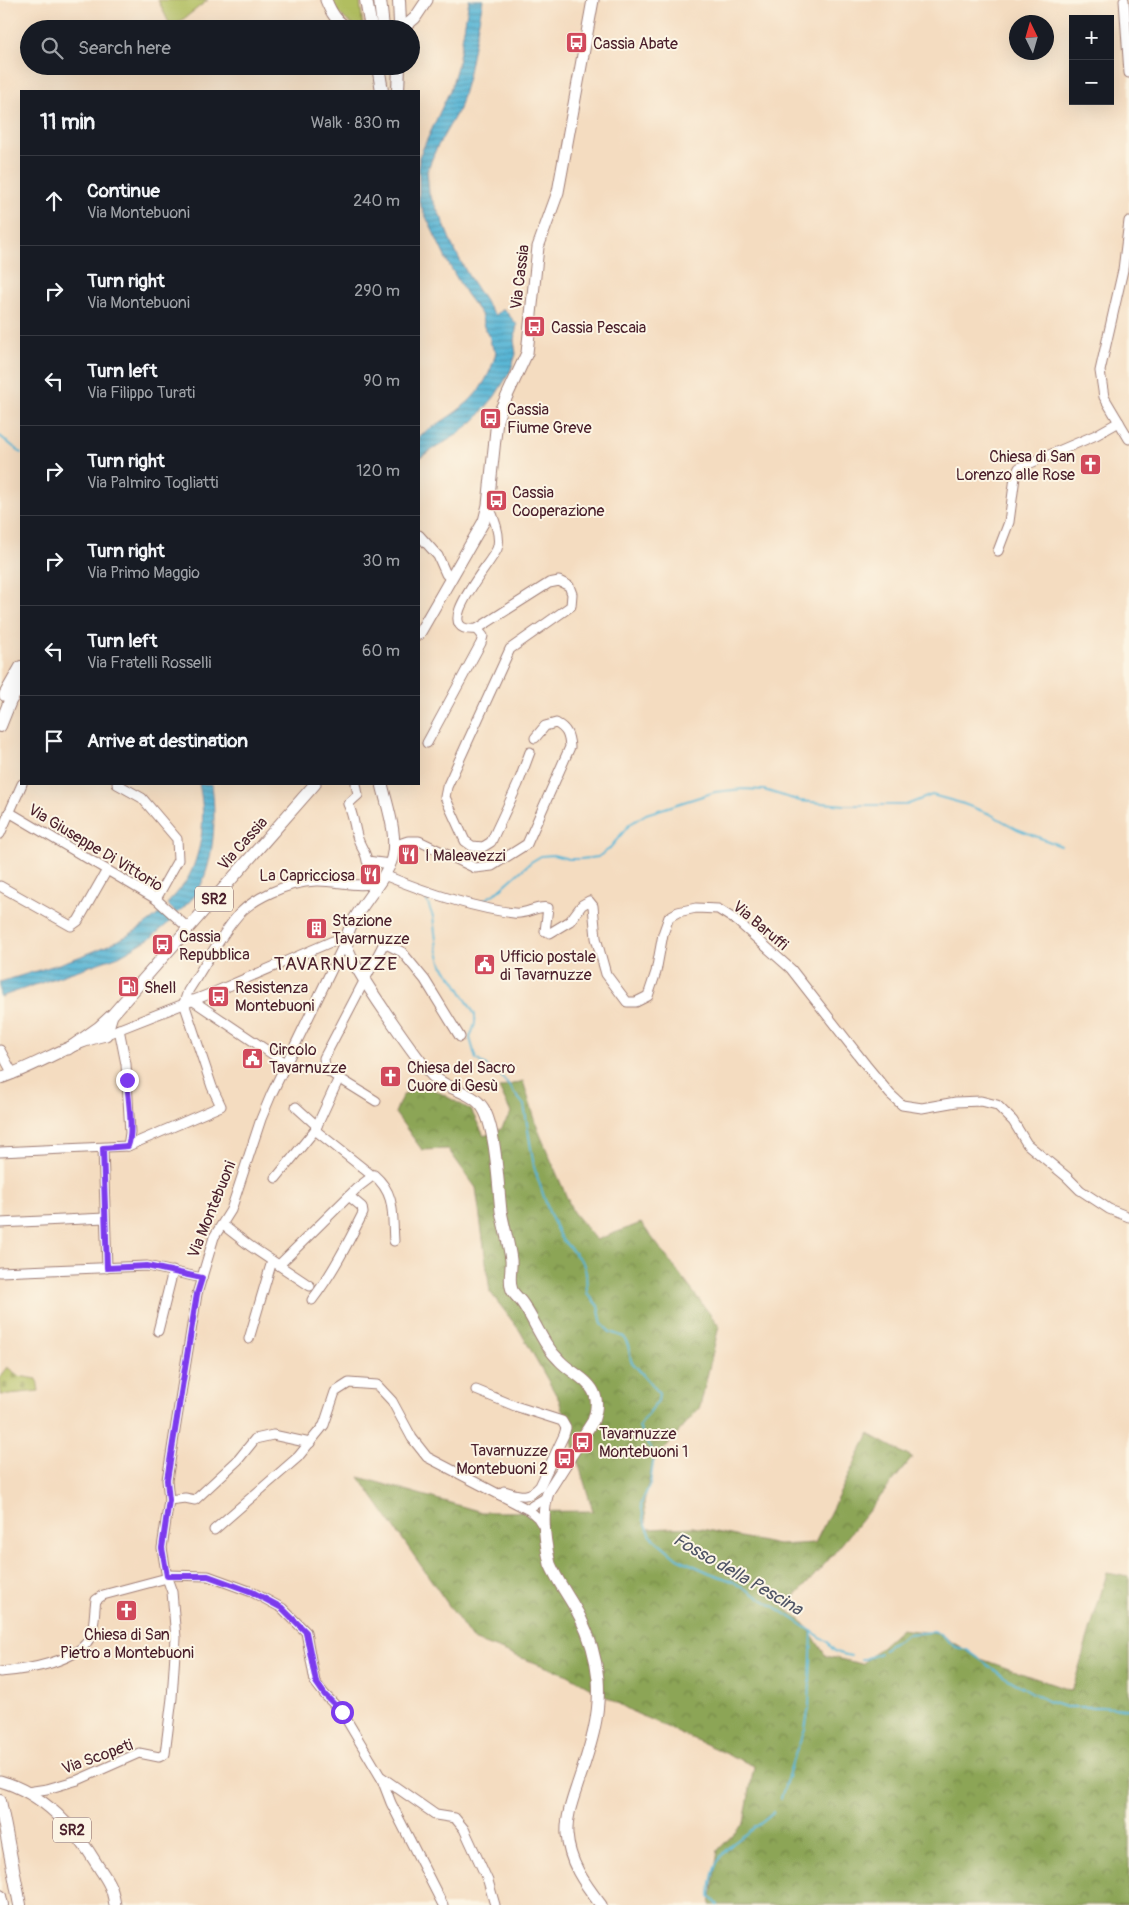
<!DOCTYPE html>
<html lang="en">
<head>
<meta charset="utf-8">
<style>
	body { margin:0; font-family:Pangolin,sans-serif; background:#20242c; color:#f1f3f6 }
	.controls { position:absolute; right:15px; top:15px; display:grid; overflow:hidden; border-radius:0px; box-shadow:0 5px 20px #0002 }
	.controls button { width:45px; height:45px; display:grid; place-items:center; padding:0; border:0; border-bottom:1px solid #363941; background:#171b24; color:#f1f3f6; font:25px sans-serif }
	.compass { position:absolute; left:1009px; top:15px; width:45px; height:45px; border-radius:50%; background:#171b24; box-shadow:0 5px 20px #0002; rotate:355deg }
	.stop { position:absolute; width:15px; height:15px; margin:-11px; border:4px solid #7c3aed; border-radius:50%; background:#fff }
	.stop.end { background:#7c3aed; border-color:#fff; box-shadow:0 1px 5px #0008 }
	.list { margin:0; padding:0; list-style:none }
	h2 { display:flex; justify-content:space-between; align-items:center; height:65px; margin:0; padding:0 20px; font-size:21px }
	h2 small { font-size:16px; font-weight:400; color:#9ea1a6 }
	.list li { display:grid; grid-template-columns:32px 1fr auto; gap:15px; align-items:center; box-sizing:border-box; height:90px; padding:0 20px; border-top:1px solid #363941 }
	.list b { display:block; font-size:19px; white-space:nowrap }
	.list p { margin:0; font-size:16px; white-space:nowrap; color:#9ea1a6 }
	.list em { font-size:16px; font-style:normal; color:#9ea1a6 }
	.icon { flex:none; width:28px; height:28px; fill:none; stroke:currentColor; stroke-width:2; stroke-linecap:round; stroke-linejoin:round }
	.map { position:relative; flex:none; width:1129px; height:1905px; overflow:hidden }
	.search { position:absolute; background:#171b24; box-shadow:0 5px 20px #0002; left:20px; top:20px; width:400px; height:55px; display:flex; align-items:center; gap:12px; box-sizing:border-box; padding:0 18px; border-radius:28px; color:#9ea1a6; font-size:19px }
	.panel { position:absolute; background:#171b24; box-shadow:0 5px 20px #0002; left:20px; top:90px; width:400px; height:695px; border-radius:0px }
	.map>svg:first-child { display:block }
	.green { fill:#b1be60; stroke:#7e6e46 }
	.forest { fill:url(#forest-crowns); stroke:#6b6240 }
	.cemetery { fill:url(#cemetery-stones); stroke:#7e6e46 }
	.water { fill:url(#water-rules); stroke:#506a80 }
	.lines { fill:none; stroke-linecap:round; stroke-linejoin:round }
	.stream { stroke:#57b5d5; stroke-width:2 }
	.minor-casing { stroke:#9f7e76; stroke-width:11 }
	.major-casing { stroke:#9f7e76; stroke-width:13 }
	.highway-casing { stroke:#9f7e76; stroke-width:14 }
	.minor { stroke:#fff; stroke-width:9 }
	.major { stroke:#fff; stroke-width:11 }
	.highway { stroke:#fff; stroke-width:12 }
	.route { stroke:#7c3aed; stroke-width:6 }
	.labels { text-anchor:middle; stroke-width:4; stroke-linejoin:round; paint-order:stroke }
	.shield { fill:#fcf5e5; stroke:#7f5f63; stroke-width:1 }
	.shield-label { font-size:15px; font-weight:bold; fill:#4a1f2b }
	.poi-label { font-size:16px; fill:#4a1f2b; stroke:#fcf5e5; text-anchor:start }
	.street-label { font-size:16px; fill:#4a1f2b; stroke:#fcf5e5 }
	.water-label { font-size:18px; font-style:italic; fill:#4f5466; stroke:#fcf5e5 }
	.quarter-label { font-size:19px; letter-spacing:1px; fill:#4a1f2b; stroke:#fcf5e5 }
</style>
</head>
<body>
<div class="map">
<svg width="1129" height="1905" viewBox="0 0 1129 1905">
	<defs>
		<pattern id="forest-crowns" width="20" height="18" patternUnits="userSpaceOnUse" patternTransform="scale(1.25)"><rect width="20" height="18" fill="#8ca556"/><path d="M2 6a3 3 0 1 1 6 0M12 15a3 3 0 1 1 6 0" fill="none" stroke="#748647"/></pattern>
		<pattern id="cemetery-stones" width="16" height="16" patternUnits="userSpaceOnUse" patternTransform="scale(1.25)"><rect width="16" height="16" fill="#b1be60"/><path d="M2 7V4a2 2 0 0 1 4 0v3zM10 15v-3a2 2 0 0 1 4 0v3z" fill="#929a4f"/></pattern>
		<pattern id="water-rules" width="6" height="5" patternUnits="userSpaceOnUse" patternTransform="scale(1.25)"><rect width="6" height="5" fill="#57b5d5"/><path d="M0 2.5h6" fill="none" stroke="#4a93ad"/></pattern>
	</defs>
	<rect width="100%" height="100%" fill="#fcf5e5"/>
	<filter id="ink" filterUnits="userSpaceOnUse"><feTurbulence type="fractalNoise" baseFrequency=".02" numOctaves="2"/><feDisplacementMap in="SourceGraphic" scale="10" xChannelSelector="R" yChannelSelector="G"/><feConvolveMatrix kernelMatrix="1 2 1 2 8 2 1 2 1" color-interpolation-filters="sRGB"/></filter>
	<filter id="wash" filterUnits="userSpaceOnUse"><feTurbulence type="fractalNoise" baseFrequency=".0096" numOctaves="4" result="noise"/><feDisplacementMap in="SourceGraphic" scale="20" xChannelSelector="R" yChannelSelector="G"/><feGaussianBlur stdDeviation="1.12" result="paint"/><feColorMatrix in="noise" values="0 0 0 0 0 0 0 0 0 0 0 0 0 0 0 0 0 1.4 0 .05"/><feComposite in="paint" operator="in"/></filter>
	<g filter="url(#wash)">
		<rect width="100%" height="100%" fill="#f4dcc0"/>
		<!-- green -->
		<g class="green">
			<polygon points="158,0 208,0 177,24 169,23"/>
			<path d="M 330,0 L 360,0 L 363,28 C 346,24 339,14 330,0 Z"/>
		</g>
		<!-- forest -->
		<polygon class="forest" points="523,1081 539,1132 573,1212 596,1240 641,1223 719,1326 700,1407 653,1462 644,1503 647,1529 693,1527 778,1545 815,1543 869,1434 912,1458 831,1557 785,1608 805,1624 826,1656 862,1664 901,1629 939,1634 978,1658 1072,1691 1107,1573 1129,1577 1129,1905 710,1905 718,1850 744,1823 754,1766 633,1712 568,1675 473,1640 359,1477 482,1512 593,1511 559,1400 520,1331 490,1292 476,1188 448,1149 422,1150 395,1113 402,1096 424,1084 471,1110 484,1136 501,1129 511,1113 499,1088"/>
		<!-- cemetery -->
		<polygon class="cemetery" points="7,1367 19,1376 37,1379 39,1391 0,1395 0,1376"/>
		<!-- water -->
		<g class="water">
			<path d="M 469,0 L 483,0 L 468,77 L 459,109 L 436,149 L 427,171 L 429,194 L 442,219 L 452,245 L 468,275 L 492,312 L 495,315 L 504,309 L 517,325 L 514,340 L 516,354 L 510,372 L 495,396 L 475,420 L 455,436 L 419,458 L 419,436 C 456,412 485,399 496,352 L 491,344 L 489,335 L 484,327 L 481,314 L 466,294 L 447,261 L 419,202 L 419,157 L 451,88 L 458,63 Z"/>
			<path d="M 199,784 L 212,784 C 216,818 215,860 198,891 C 193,899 184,907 177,914 L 167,904 C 174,896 184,886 189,876 C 203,848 206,814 199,784 Z"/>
			<path d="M 162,911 L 172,920 L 152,937 L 119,956 L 0,997 L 0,982 C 52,966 123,948 162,911 Z"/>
		</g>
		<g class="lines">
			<!-- stream -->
			<g class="stream">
				<polyline points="0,436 21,453"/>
				<path d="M 424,893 L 433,917 L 437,948 L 442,965 L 455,981 L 475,1015 L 475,1024 L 470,1038 L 476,1059 L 501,1076 L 524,1105 L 534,1167 L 549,1212 L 560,1237 L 583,1263 L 586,1272 L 587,1293 L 598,1306 L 602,1324 L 610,1332 L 624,1337 L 628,1345 L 631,1361 L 659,1393 L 658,1401 L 639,1426 C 642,1438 653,1447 654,1457 L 650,1484 L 641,1504 L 644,1520 L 651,1536 L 677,1558 L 710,1573 L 732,1581 L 777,1608 L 828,1642 C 833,1653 840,1654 851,1656"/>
				<polyline points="481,902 497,892 531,862 541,856 553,855 569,859 581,859 598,857 609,849 630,824 646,814 715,792 743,789 764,790 800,801 845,805 906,805 932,795 961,803 990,814 1017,829 1061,846"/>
				<polyline points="884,1649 907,1634 932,1632 940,1634 956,1647 967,1650 1003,1676 1047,1701 1065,1707 1100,1707 1129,1709"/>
				<polyline points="861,1659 865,1659 880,1653"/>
				<polyline points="781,1798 793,1760 805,1729 809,1707 812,1631"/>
				<path d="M 718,1905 L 710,1896 C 712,1842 741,1844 774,1812"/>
			</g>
		</g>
	</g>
	<g filter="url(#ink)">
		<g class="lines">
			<defs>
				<g id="minor">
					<polyline points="1124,0 1129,73"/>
					<polyline points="1129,221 1123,270 1100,371 1104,397 1129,439"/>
					<path d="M 488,505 C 493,515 502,537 497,549 C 490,565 427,634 477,629 L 549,583 L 559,581 L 569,586 L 572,594 L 571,606 L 510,649 L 447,787 L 445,797 L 465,841 L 472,846 L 483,847 L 491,842 L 518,784 L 530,752"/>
					<polyline points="419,535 438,556 446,574 451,579"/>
					<polyline points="998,551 1009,522 1015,477 1019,468 1096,435 1119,422"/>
					<polyline points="427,743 481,643 483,636 477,629"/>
					<polyline points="117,784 142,798 177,839 178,860 156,899"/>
					<path d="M 356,784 L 358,795 L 348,804 C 354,816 354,827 358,839 C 361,848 366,852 367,861 L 390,864"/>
					<polyline points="9,812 156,899 188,928"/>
					<polyline points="0,834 22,784"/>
					<path d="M 393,846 L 408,841 L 419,841 L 475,868 L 492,866 L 527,844 L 570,747 C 569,735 567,729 556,723 L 545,726 L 535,738"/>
					<path d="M 384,875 C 423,891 473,908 514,913 C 526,915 537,905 548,908 L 545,931 L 550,933 L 570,921 L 582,905 L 589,901 L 593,906 L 596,938 L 606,974 L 627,1002 L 636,1002 L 648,996 L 656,972 L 663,934 L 669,917 L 678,912 L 696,908 L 718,909 L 737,921 L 791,969 L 866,1065 L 890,1094 L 902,1105 L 922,1108 L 956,1102 L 981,1101 L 997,1105 L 1013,1121 L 1027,1144 L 1067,1177 L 1080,1190 L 1109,1209 L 1129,1217"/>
					<polyline points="0,886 71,926 78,921 107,870"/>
					<polyline points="192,1000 287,1064"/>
					<path d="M 184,1003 L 188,991 C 203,968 217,942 234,920 C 250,898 289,882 316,881 C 337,880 360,890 380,881"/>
					<polyline points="119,1029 126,1064 130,1133 128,1146"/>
					<polyline points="107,1034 217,991 333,941 346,940"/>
					<polyline points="0,1050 13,1074"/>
					<polyline points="339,1078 376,1101"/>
					<polyline points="296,1107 317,1126"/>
					<polyline points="315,1130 369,1173"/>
					<polyline points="103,1148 107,1268"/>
					<polyline points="0,1152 128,1146 221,1106 212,1087 184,1003"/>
					<polyline points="276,1178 315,1130 339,1078 325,1069 324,1058 384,943 402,952 425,980 460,1037"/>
					<polyline points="0,1223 105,1218"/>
					<polyline points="223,1225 250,1246 310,1286"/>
					<path d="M 279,1265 L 357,1188 L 374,1175 C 396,1194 392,1214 394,1241"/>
					<polyline points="0,1272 147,1266 202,1278"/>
					<path d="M 312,1300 C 332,1274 348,1243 363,1213 L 362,1207 L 349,1196"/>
					<polyline points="158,1331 173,1271"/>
					<polyline points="249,1339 272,1261"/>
					<path d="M 476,1390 L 515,1406 L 562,1421 L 566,1428 L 564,1435 L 540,1486 C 528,1500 519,1495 504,1491 L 500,1495"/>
					<polyline points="169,1500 185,1498 195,1500 238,1460 255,1439 273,1435 310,1443"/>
					<polyline points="532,1506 547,1497"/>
					<polyline points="214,1530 298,1457 324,1425 335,1392 349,1383 377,1385 392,1401 412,1438 427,1457 529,1510 538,1518 545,1529"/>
					<polyline points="167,1575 208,1576 252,1592 282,1608 306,1632 315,1682 325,1695 342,1712 380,1776 436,1815 455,1818 464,1829 488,1881 495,1905"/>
					<path d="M 0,1672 C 25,1670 81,1662 91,1635 C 95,1624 94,1611 96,1600 L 103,1595 L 167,1578"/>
					<polyline points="381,1777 391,1803 443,1905"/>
					<polyline points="27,1792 47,1789 78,1780 139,1753 159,1757 165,1754 172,1698 176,1638 172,1592 167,1578 162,1548 169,1500 167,1480 197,1294 214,1237 231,1210 261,1119 271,1095 346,940"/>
				</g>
				<g id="major">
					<path d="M 326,0 C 331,13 337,22 349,29"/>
					<polyline points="402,29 415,18 427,0"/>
					<polyline points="419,634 484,521 488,505 497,420 500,411 527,353 538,247 558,192 593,0"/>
					<path d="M 382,784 C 387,806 398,835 392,858 C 385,885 341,922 347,947 C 350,964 421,1066 435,1078 C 449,1090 473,1092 483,1108 C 496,1128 498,1186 501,1211 C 504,1228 509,1243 511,1260 C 512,1269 508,1280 512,1290 C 514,1295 520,1299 523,1304 C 536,1323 543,1345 560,1361 C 570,1372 590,1380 595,1395 C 598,1404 596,1412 593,1421 L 549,1490 C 540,1512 545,1542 550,1564 C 558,1583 571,1599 580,1617 C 590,1637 596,1657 598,1679 C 601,1718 589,1750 577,1786 C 572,1801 566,1818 567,1834 C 569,1862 584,1883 601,1905"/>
					<polyline points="68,1049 99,1027 113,1014 315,784"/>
					<path d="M 0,1078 C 35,1067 71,1042 106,1035 L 112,1015"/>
					<path d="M 0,1781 C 43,1793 76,1829 98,1866 C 102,1872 107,1879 110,1886 C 113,1892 114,1899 115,1905"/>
				</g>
				<g id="highway">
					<polyline points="366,0 371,28"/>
					<polyline points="380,0 383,28"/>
					<polyline points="399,0 400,24"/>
					<polyline points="378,66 382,91"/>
					<polyline points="398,91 399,66"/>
					<polyline points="5,695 21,667"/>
					<polyline points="0,726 10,701 21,684"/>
					<polyline points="0,1801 20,1905"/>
					<polyline points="0,1896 2,1905"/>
				</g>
			</defs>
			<!-- minor casing -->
			<use href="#minor" class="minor-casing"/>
			<!-- major casing -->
			<use href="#major" class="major-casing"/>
			<!-- highway casing -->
			<use href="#highway" class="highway-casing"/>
			<!-- minor -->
			<use href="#minor" class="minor"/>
			<!-- major -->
			<use href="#major" class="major"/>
			<!-- highway -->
			<use href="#highway" class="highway"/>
		</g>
	</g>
	<g class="lines" filter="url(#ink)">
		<!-- route -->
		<path class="route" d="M 127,1080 C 128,1098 134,1130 128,1146 L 103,1148 L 107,1268 L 147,1266 L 202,1278 L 197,1294 L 167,1480 L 169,1500 L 162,1548 L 167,1576 L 208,1576 L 252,1592 L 282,1608 L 306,1632 L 316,1682 L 325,1695 L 342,1712"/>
	</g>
	<!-- icons -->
	<defs>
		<symbol id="bus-square" viewBox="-11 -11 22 22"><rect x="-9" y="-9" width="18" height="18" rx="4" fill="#d1495b" stroke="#fcf5e5"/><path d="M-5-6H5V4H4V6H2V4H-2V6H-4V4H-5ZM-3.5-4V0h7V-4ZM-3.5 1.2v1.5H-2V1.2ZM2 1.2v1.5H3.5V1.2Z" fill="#fff"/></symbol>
		<symbol id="church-square" viewBox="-11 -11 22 22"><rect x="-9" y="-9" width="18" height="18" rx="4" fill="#d1495b" stroke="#fcf5e5"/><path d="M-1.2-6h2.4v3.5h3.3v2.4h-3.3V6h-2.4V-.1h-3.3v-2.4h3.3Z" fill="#fff"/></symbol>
		<symbol id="restaurant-square" viewBox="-11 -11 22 22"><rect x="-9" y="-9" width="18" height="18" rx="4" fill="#d1495b" stroke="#fcf5e5"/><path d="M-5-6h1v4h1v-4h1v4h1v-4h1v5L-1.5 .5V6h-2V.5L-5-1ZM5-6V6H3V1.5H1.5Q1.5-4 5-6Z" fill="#fff"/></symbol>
		<symbol id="building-square" viewBox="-11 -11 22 22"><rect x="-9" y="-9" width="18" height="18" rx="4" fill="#d1495b" stroke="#fcf5e5"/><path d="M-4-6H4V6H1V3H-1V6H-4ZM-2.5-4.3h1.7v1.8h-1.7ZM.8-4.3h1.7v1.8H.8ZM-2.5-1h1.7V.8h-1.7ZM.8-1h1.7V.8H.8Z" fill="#fff"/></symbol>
		<symbol id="civic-square" viewBox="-11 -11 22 22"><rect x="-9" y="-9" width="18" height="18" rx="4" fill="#d1495b" stroke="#fcf5e5"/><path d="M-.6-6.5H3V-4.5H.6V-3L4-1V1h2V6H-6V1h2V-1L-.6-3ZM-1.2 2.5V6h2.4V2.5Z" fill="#fff"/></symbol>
		<symbol id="fuel-square" viewBox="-11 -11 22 22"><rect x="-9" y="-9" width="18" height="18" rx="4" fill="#d1495b" stroke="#fcf5e5"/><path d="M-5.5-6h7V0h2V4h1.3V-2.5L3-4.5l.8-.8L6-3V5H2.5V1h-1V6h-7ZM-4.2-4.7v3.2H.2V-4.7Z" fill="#fff"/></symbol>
	</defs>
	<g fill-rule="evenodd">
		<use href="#bus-square" x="564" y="30" width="25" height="25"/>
		<use href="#bus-square" x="522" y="314" width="25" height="25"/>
		<use href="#bus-square" x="478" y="406" width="25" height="25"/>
		<use href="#church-square" x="1078" y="452" width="25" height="25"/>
		<use href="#bus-square" x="484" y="488" width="25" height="25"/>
		<use href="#restaurant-square" x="396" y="842" width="25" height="25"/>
		<use href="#restaurant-square" x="358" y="862" width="25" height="25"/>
		<use href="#building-square" x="304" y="916" width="25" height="25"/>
		<use href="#bus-square" x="150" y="932" width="25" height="25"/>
		<use href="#civic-square" x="472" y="952" width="25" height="25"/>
		<use href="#fuel-square" x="116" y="974" width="25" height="25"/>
		<use href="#bus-square" x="206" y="984" width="25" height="25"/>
		<use href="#civic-square" x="240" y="1046" width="25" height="25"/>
		<use href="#church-square" x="378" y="1064" width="25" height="25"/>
		<use href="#bus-square" x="570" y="1430" width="25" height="25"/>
		<use href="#bus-square" x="552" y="1446" width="25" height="25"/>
		<use href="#church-square" x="114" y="1598" width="25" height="25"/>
	</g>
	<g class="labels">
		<!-- shield labels -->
		<g class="shield">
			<rect x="195" y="886.5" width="38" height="25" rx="4"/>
			<rect x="53" y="1817.5" width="38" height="25" rx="4"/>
		</g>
		<g class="shield-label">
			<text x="214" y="904">SR2</text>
			<text x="72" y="1835">SR2</text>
		</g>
		<!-- poi labels -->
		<g class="poi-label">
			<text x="593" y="49">Cassia Abate</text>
			<text x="551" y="333">Cassia Pescaia</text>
			<text x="507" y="415">Cassia<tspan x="507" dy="18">Fiume Greve</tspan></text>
			<text x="1075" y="462" text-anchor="end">Chiesa di San<tspan x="1075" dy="18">Lorenzo alle Rose</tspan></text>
			<text x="512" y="498">Cassia<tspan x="512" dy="18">Cooperazione</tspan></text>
			<text x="425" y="861">I Maleavezzi</text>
			<text x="355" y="881" text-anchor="end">La Capricciosa</text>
			<text x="332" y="926">Stazione<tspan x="332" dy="18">Tavarnuzze</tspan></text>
			<text x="179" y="942">Cassia<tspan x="179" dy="18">Repubblica</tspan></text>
			<text x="500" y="962">Ufficio postale<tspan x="500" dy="18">di Tavarnuzze</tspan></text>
			<text x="144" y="993">Shell</text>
			<text x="235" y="993">Resistenza<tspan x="235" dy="18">Montebuoni</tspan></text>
			<text x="269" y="1055">Circolo<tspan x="269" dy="18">Tavarnuzze</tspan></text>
			<text x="407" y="1073">Chiesa del Sacro<tspan x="407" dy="18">Cuore di Gesù</tspan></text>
			<text x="599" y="1439">Tavarnuzze<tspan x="599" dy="18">Montebuoni 1</tspan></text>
			<text x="548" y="1456" text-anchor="end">Tavarnuzze<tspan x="548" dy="18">Montebuoni 2</tspan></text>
			<text x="127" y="1640" text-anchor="middle">Chiesa di San<tspan x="127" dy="18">Pietro a Montebuoni</tspan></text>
		</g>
		<!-- street labels -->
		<g class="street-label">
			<text transform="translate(519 277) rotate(-83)" y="6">Via Cassia</text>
			<text transform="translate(242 843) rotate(-48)" y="6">Via Cassia</text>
			<text transform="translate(96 847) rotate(31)" y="6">Via Giuseppe Di Vittorio</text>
			<text transform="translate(761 925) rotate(40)" y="6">Via Baruffi</text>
			<text transform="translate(211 1209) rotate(-68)" y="6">Via Montebuoni</text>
			<text transform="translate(97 1756) rotate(-20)" y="6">Via Scopeti</text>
		</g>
		<!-- water labels -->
		<g class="water-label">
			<text transform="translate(738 1574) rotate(30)" y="6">Fosso della Pescina</text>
		</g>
		<!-- quarter labels -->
		<g class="quarter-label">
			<text x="336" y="970">TAVARNUZZE</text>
		</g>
	</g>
</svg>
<div class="controls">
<button>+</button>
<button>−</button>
</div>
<svg class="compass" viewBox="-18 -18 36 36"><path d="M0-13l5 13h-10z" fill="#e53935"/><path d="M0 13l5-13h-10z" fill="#9ea1a6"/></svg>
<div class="stop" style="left:342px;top:1712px"></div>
<div class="stop end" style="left:127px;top:1080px"></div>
<div class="search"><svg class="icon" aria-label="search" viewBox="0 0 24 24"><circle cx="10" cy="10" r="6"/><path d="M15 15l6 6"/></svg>Search here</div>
<section class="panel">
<h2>11 min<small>Walk · 830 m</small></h2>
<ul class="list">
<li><svg class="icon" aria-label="ahead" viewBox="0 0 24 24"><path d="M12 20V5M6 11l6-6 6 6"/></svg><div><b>Continue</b><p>Via Montebuoni</p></div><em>240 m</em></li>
<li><svg class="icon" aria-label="right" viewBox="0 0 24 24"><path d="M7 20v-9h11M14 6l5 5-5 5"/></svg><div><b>Turn right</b><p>Via Montebuoni</p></div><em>290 m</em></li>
<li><svg class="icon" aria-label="left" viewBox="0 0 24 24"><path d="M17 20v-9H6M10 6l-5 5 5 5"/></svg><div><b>Turn left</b><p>Via Filippo Turati</p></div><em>90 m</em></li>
<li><svg class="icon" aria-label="right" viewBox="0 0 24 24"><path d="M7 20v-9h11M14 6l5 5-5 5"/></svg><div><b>Turn right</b><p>Via Palmiro Togliatti</p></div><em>120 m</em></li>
<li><svg class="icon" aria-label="right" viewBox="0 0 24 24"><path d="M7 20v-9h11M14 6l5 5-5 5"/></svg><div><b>Turn right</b><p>Via Primo Maggio</p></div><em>30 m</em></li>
<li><svg class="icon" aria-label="left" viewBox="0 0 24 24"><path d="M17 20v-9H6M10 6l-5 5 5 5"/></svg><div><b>Turn left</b><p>Via Fratelli Rosselli</p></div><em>60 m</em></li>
<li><svg class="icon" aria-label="arrive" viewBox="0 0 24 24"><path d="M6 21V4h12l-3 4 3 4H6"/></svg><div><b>Arrive at destination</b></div></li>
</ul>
</section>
</div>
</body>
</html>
